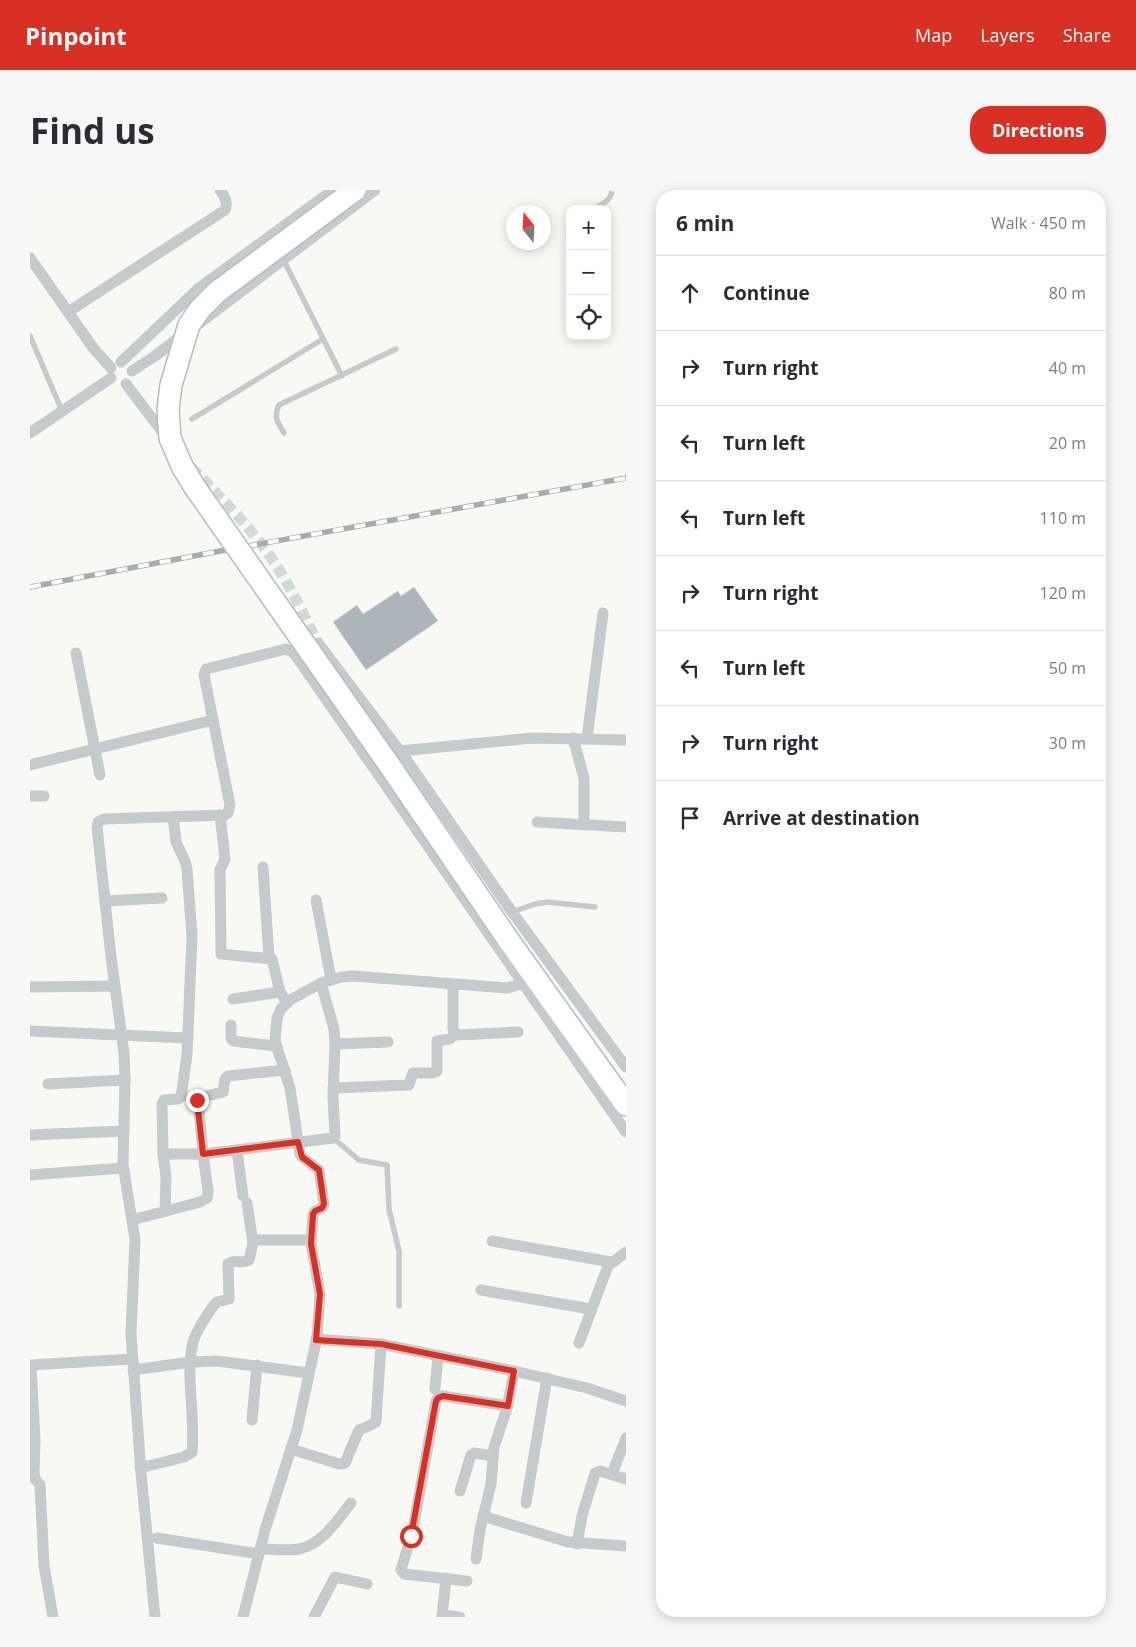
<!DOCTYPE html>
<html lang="en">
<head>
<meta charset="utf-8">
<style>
	body { margin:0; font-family:"Open Sans",sans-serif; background:#f7f7f7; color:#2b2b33 }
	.controls { position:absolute; right:15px; top:15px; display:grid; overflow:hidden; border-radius:10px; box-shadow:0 2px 12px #0003 }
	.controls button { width:45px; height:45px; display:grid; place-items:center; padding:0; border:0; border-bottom:1px solid #e1e1e2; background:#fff; color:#2b2b33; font:25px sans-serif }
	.compass { position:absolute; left:476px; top:15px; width:45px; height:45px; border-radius:50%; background:#fff; box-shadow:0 2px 12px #0003; rotate:342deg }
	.stop { position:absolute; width:15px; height:15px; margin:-11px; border:4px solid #d93025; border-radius:50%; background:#fff }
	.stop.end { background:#d93025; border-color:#fff; box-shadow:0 1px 5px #0008 }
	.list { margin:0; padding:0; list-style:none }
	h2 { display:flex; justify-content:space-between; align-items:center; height:65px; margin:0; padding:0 20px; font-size:21px }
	h2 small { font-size:16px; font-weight:400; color:#7c7c81 }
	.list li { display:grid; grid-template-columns:32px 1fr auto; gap:15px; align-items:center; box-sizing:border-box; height:75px; padding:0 20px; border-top:1px solid #e1e1e2 }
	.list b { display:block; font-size:19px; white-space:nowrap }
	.list em { font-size:16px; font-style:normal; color:#7c7c81 }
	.icon { flex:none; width:28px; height:28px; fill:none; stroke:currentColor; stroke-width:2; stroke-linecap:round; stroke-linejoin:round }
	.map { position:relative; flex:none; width:596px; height:1427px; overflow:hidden; border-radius:20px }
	header { display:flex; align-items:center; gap:30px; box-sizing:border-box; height:70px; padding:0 25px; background:#d93025; color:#fff }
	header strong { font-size:24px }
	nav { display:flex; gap:28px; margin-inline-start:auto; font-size:18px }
	.intro { display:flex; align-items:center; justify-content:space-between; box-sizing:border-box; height:120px; padding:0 30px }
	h1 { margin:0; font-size:35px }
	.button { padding:12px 22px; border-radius:20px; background:#d93025; color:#fff; font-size:18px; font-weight:700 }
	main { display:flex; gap:30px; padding:0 30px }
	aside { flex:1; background:#fff; border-radius:20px; box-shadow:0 2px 12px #0003 }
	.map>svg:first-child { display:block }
	.building { fill:#acb5bb; stroke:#dadad8 }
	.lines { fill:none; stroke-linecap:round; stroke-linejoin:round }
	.street-tunnel { stroke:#d3d8da; stroke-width:11; stroke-dasharray:11 5.5; stroke-linecap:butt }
	.highway-casing { stroke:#b8bcbf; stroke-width:24 }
	.lane { stroke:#c6cacd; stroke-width:5.5 }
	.street { stroke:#c6cacd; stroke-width:11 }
	.highway { stroke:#fff; stroke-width:21 }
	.rail-casing { stroke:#a6acb2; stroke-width:5.5 }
	.rail { stroke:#fff; stroke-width:4; stroke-dasharray:11; stroke-linecap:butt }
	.highway-bridge-casing { stroke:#b8bcbf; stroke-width:24; stroke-linecap:butt }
	.highway-bridge { stroke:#fff; stroke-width:21 }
	.route { stroke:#d93025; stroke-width:6 }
</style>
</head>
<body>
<header>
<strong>Pinpoint</strong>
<nav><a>Map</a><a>Layers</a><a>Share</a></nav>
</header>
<div class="intro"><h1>Find us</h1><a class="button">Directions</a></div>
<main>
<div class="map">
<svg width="596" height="1427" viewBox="0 0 596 1427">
	<rect width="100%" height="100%" fill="#f8f8f5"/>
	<!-- building -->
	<polygon class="building" points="384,397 408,431 336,480 303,432 327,415 333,424 368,401 371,406"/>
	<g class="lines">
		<!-- street-tunnel -->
		<path class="street-tunnel" d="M 161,277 C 190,307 221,337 244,372 C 261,397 274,426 288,453"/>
		<defs>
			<polyline id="highway" points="477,748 596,915"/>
		</defs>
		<!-- highway casing -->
		<use href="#highway" class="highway-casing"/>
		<!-- lane -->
		<g class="lane">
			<path d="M 564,19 C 572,14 582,10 582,0"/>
			<polyline points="253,69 312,186"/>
			<polyline points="0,146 32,221"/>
			<polyline points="162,229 293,149"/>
			<path d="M 254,243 C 248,233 243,227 249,215 L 366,159"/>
			<polyline points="482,722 505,714 517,712 565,717"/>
			<polyline points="303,948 329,970 357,975 359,1019 369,1061 369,1116"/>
		</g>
		<!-- street -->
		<g class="street">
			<polyline points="0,68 64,159 81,178"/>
			<path d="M 38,122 L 195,20 C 198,12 195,7 190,0"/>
			<polyline points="167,135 345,0"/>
			<polyline points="91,172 169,98 303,0"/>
			<polyline points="102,181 125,166 154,144"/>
			<polyline points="96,194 137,248"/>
			<polyline points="0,243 81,188"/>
			<polyline points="288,453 376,569 482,722 596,877"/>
			<polyline points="46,463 70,585"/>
			<polyline points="543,548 554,588 554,635"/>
			<polyline points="557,548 573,423"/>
			<polyline points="370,561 502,548 596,550"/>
			<polyline points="0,575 183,530"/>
			<polyline points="0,606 14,606"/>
			<polyline points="190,625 195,669 190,680 191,764 242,769 250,802 257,813"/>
			<polyline points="507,632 596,637"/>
			<polyline points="233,677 239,768"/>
			<polyline points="286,710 301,789"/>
			<polyline points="75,711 132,708"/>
			<polyline points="423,794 423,839 427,845 488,842"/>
			<polyline points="0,797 85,796"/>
			<polyline points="203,809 250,802"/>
			<polyline points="201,835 201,848 203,851 246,856"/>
			<polyline points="0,841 158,848"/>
			<polyline points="305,854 358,852"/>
			<polyline points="18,894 95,890"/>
			<polyline points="303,898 379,895 383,883 403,883 407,881 407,851 420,849 425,843"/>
			<polyline points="0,945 94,941"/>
			<polyline points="207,960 213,1006"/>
			<polyline points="133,964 173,964 303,948 305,946 303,907 305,854 304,839 291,793"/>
			<polyline points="0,985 93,978"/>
			<polyline points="217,1013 223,1053"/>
			<polyline points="135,1021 136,987 133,964 132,914 134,910 148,909 151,907 157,865 162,746 157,679 155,671 146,652 143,627"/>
			<polyline points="102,1030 170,1012 177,1008 178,1001 173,964 168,908 193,902 195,889 198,886 255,880"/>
			<polyline points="462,1051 581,1072"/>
			<polyline points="451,1100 560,1119"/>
			<polyline points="286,1149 351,1154 484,1181 557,1198 596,1211"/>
			<polyline points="549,1153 578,1076 596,1062"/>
			<polyline points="0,1175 102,1169"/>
			<polyline points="1,1175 5,1250 4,1283 5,1289 10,1295 14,1376 23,1427"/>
			<polyline points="103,1180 161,1172 187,1171 278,1183"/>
			<polyline points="405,1199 408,1166"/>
			<polyline points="222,1230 227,1175"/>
			<polyline points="261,1259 309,1274 315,1273 329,1240 341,1235 346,1232 351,1154"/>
			<path d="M 110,1278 L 154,1267 L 162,1262 C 166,1229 154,1180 164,1149 C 169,1136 177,1125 184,1115 L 187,1112 L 199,1109 L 198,1074 C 204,1069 213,1074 219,1070 L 223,1053 L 226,1050 L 281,1050"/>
			<polyline points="582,1284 596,1248"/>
			<polyline points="430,1301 441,1265 444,1263 463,1266"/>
			<polyline points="496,1313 517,1188"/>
			<polyline points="453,1326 538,1352 596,1356"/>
			<polyline points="127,1348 229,1364"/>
			<polyline points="547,1354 552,1326 565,1283 570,1281 596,1289"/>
			<path d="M 230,1359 C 243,1359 257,1361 269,1359 C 292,1355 308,1329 321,1313"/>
			<polyline points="446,1369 450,1340 461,1294 464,1257 477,1218 484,1181"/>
			<polyline points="437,1391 374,1384 371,1380 383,1340 406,1211 408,1207 413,1206 478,1216"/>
			<polyline points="412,1425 430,1427"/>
			<polyline points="125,1427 111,1283 101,1144 105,1050 93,974 95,890 94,863 81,767 67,637 68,632 74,629 195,625 198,623 200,615 174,485 176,479 256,459 264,463 596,942"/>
			<polyline points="213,1427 235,1340 267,1240 287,1147 290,1104 281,1053 283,1024 285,1021 292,1018 294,1014 289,980 272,967 270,964 260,898 245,851 247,828 251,819 260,810 291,793 311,787 323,786 477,798 492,794"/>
			<polyline points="284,1427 305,1387 337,1394"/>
			<polyline points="412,1427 416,1388"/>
		</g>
		<!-- highway -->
		<use href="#highway" class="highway"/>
		<defs>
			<polyline id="rail" points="0,397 185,362 596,288"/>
		</defs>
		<!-- rail casing -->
		<use href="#rail" class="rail-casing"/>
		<!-- rail -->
		<use href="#rail" class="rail"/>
		<defs>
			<polyline id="highway-bridge" points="325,0 187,102 170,119 159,135 141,195 138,220 140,248 152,276 164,296 360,576 477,748"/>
		</defs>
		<!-- highway-bridge casing -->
		<use href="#highway-bridge" class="highway-bridge-casing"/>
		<!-- highway-bridge -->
		<use href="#highway-bridge" class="highway-bridge"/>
	</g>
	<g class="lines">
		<!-- route -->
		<polyline class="route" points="167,910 173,964 268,952 272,967 289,980 294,1014 292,1018 285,1021 283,1024 281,1054 290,1104 286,1150 351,1154 484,1181 478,1216 413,1206 408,1208 406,1211 381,1346"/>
	</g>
</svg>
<div class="controls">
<button>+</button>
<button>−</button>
<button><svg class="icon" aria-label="locate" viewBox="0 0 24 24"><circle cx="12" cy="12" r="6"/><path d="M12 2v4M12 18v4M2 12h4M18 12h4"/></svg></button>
</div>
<svg class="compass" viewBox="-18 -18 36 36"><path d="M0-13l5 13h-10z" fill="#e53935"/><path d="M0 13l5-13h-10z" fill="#7c7c81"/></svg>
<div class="stop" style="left:381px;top:1346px"></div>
<div class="stop end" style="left:167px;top:910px"></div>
</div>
<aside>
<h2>6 min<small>Walk · 450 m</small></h2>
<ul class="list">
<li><svg class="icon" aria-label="ahead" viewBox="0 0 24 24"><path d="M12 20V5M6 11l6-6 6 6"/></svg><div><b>Continue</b></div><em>80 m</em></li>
<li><svg class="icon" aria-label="right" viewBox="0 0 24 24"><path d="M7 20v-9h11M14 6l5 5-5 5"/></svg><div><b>Turn right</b></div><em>40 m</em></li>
<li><svg class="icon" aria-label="left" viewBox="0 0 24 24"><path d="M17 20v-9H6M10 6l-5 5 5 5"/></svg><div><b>Turn left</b></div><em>20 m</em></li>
<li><svg class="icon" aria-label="left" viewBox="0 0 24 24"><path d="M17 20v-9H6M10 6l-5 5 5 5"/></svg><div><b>Turn left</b></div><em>110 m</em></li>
<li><svg class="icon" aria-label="right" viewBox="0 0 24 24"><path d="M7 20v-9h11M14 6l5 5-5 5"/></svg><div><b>Turn right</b></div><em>120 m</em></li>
<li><svg class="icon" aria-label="left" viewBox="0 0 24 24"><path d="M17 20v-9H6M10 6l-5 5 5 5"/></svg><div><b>Turn left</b></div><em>50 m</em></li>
<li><svg class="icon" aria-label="right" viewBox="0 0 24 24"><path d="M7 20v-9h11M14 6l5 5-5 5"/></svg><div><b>Turn right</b></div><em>30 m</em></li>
<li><svg class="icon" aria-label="arrive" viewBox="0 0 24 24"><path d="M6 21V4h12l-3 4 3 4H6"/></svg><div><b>Arrive at destination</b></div></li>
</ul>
</aside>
</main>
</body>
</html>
